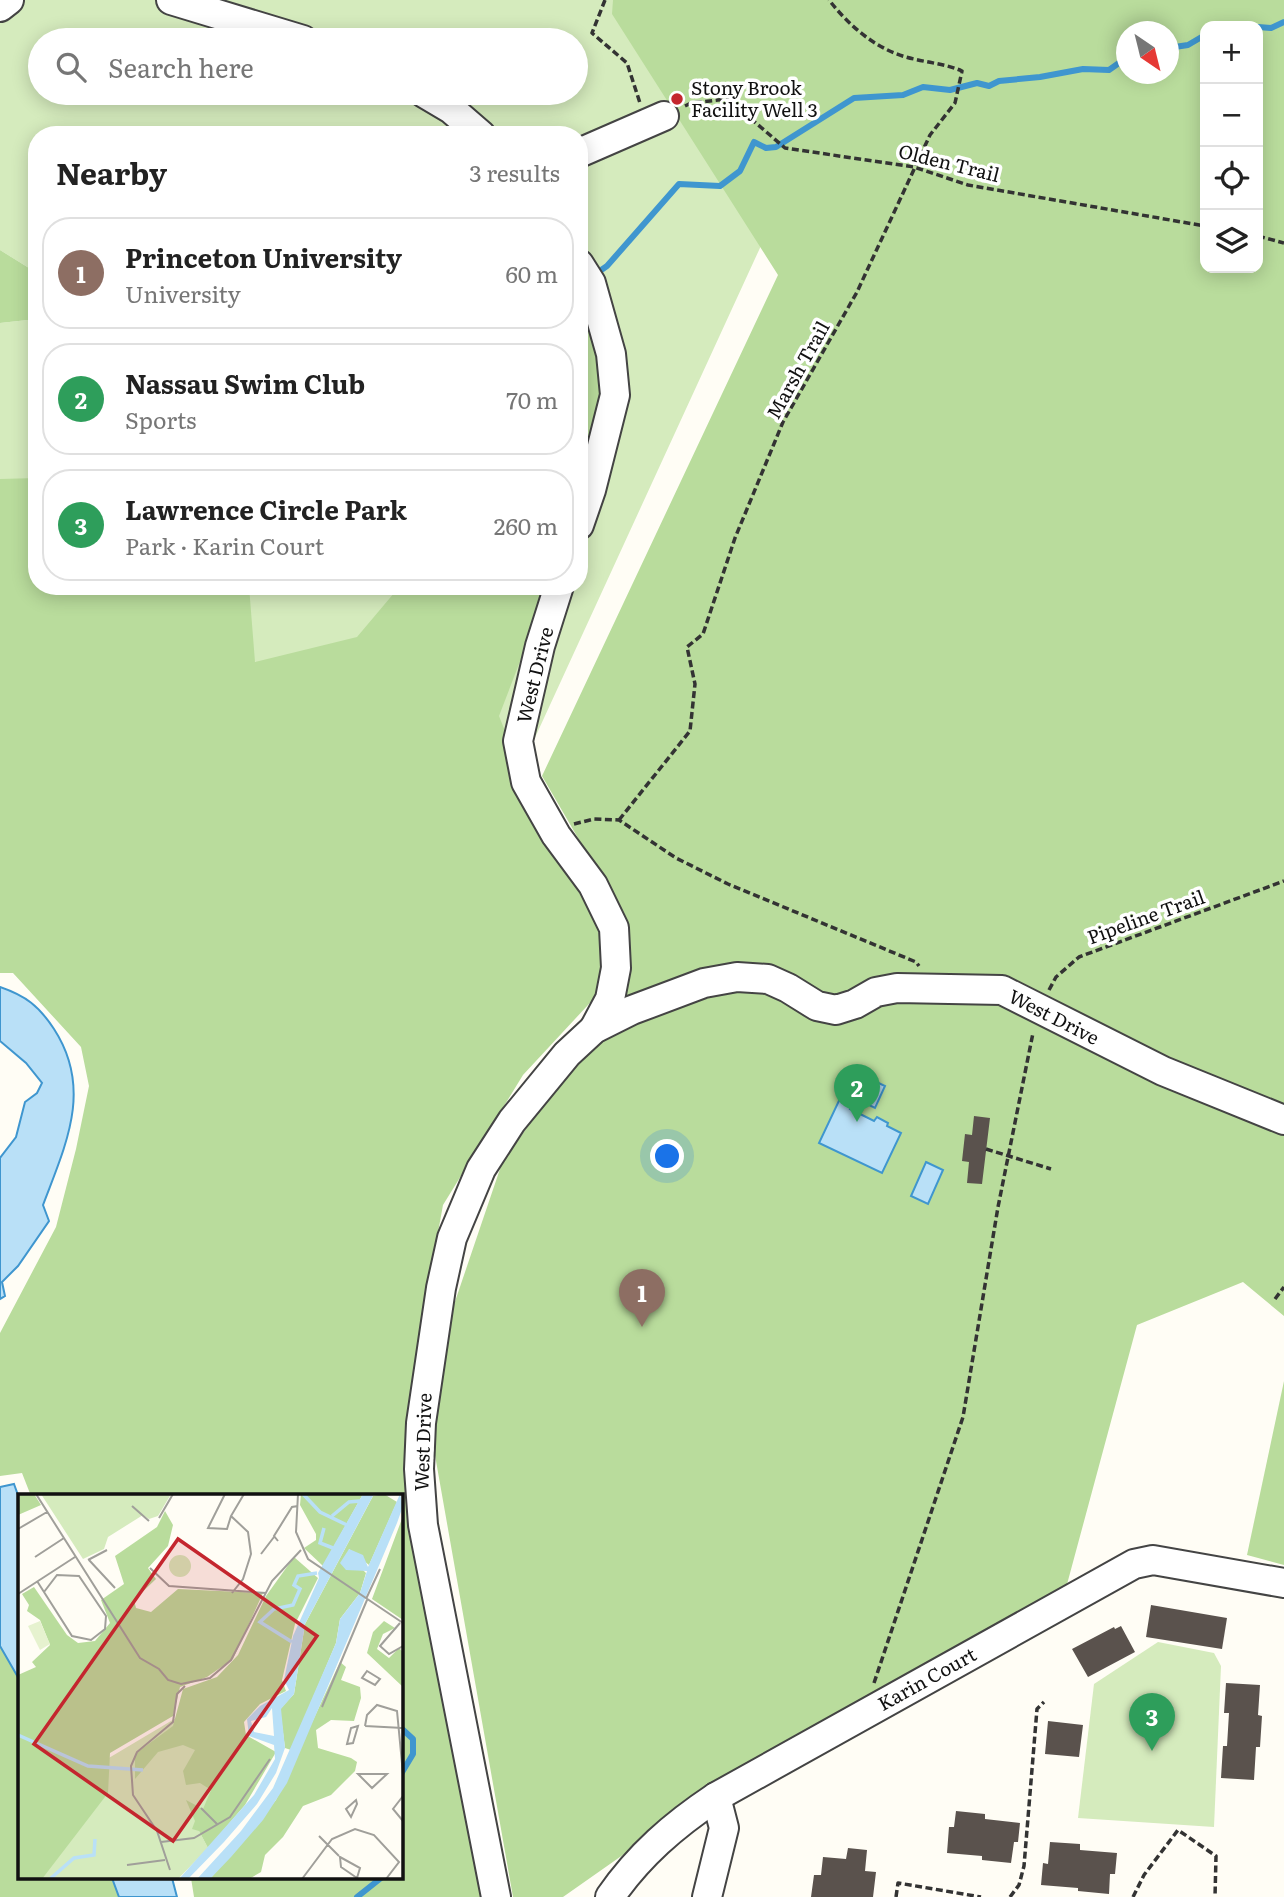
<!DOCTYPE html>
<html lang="en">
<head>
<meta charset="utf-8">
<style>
	body { margin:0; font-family:Literata,serif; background:#f2f2f2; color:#222 }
	.controls { position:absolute; right:21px; top:21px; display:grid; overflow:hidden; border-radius:14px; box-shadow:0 4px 18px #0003 }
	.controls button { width:63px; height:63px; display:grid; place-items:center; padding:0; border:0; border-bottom:2px solid #e0e0e0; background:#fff; color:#222; font:35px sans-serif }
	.compass { position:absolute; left:1116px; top:21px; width:63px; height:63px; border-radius:50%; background:#fff; box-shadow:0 4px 18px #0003; rotate:145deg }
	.you { position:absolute; left:668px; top:1157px; width:24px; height:24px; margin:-18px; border:5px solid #fff; border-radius:50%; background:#1a73e8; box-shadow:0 0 0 10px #1a73e833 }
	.badge { display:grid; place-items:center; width:46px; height:46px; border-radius:50%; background:#db2777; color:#fff; font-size:23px; font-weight:700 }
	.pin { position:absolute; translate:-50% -58px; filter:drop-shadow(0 2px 4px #0008) }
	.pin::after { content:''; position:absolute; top:37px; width:24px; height:21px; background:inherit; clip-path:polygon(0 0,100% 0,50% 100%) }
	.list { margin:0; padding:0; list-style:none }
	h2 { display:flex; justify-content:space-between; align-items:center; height:91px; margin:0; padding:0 28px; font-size:30px }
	h2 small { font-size:23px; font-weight:400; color:#767676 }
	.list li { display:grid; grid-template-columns:46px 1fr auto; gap:21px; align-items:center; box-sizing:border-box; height:112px; margin:0 14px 14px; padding:0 14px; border:2px solid #e0e0e0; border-radius:28px }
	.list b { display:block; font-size:26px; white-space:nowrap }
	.list p { margin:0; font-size:23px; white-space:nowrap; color:#767676 }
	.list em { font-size:23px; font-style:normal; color:#767676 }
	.icon { flex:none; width:38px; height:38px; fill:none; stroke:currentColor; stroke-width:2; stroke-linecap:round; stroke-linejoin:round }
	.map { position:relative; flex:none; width:1284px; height:1897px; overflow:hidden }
	.search { position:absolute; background:#fff; box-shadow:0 4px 18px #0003; left:28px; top:28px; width:560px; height:77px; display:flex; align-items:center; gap:18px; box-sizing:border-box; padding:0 24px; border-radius:38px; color:#767676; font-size:26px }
	.panel { position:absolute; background:#fff; box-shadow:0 4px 18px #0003; left:28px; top:126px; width:560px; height:469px; border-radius:28px }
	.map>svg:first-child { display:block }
	.green { fill:#d5ebbd; fill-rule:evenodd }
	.forest { fill:#b9dc9c; fill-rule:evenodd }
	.water { fill:#b9e0f7; stroke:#3f96cf; stroke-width:2 }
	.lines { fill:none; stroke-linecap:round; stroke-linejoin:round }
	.stream { stroke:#3f96cf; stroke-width:6 }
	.building { fill:#5a524d }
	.minor-casing { stroke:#444; stroke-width:32 }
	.path { stroke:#333; stroke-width:3.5; stroke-dasharray:7 3.5; stroke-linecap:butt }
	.minor { stroke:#fff; stroke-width:28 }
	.poi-dot { fill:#c4262e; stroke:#fff; stroke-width:2.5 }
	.labels { text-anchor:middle; stroke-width:7; stroke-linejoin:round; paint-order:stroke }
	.poi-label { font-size:19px; fill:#111; stroke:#fff; text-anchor:start }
	.street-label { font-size:19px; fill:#111; stroke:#fff }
	.inset-river { fill:none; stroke:#b9e0f7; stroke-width:3.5 }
	.inset-road { fill:none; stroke:#a09f9a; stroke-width:2 }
	.view { fill:#c4262e; fill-opacity:0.15; stroke:#c4262e; stroke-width:3.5 }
	.inset-edge { fill:none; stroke:#111; stroke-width:3.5 }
</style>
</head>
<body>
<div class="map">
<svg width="1284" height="1897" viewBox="0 0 1284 1897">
	<rect width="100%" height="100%" fill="#fffdf5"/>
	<!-- green -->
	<g class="green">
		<path d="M 0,0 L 778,0 L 827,102 L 516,779 L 87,586 L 579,586 L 579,135 L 37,135 L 37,273 L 0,250 ZM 40,40 L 576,40 L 576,93 L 40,93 Z"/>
		<polygon points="37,319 37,564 26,479 0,479 0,323"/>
		<polygon points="1158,1642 1214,1653 1221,1666 1214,1827 1078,1818 1094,1684"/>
	</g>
	<!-- forest -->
	<g class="forest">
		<path d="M 613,0 L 1284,0 L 1284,1316 L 1243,1282 L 1137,1325 L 1066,1588 L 788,1739 L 563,1897 L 513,1897 L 424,1393 L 502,1163 L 628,985 L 625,919 L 542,776 L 778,275 L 612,14 ZM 1205,26 L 1258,26 L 1258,268 L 1205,268 ZM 1126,32 L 1168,32 L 1168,74 L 1126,74 Z"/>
		<polygon points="0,250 37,273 37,319 0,323"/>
		<polygon points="579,294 613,376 579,497"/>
		<polygon points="37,478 37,586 249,586 255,662 357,637 400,586 549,586 499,716 544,829 601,924 601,991 523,1075 443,1205 416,1353 405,1437 437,1645 487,1897 194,1897 191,1878 401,1878 401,1496 31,1496 22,1473 0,1476 0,1333 56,1227 76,1149 89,1086 81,1047 13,973 0,973 0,479"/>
		<polygon points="1284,1381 1284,1565 1247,1555"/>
		<polygon points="0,1646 19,1679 19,1878 112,1878 119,1897 0,1897"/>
	</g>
	<!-- water -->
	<g class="water">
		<path d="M 0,987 C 26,996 39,1006 54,1029 C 93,1089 66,1144 43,1205 L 49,1221 L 18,1266 L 2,1282 L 5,1296 L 0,1299 L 0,1158 L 16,1137 L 25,1102 L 37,1093 L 42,1083 L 26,1063 L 0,1041 Z"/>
		<polygon points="853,1071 885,1086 875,1108 855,1098 850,1109 874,1121 877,1117 888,1123 887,1126 901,1133 882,1173 819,1143"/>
		<polygon points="926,1162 943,1170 928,1204 911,1196"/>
		<polygon points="14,1484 19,1498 19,1679 0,1646 0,1487"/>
		<polygon points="112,1878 172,1878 177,1897 119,1897"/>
	</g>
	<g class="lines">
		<!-- stream -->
		<g class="stream">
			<polyline points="1220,26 1229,26"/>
			<polyline points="1258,27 1271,28 1284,22"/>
			<polyline points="1168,48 1188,45 1205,35"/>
			<polyline points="594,275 607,266 679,184 720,186 740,171 754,142 766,148 776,147 854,98 903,95 923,87 950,90 977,83 989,86 999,81 1040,77 1083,69 1109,70 1126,58"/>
			<polyline points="401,1728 413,1739 413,1754 401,1774"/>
			<polyline points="357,1897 381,1878"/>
		</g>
	</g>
	<!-- building -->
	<g class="building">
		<polygon points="974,1116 990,1118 982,1184 967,1183 969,1162 962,1161 965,1134 972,1135"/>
		<polygon points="1151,1605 1227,1618 1222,1649 1146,1637"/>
		<polygon points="1121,1626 1135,1652 1088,1677 1072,1649 1114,1627 1115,1629"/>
		<polygon points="1226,1683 1260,1685 1258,1715 1262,1716 1260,1747 1256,1747 1254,1780 1221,1778 1223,1746 1227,1746 1229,1713 1224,1713"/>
		<polygon points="1048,1721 1083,1725 1079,1757 1045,1754"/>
		<polygon points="956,1811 985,1814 985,1819 1020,1823 1018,1842 1014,1842 1011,1863 982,1860 982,1856 947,1853 949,1827 954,1827"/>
		<polygon points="1050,1842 1080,1844 1080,1850 1117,1853 1115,1874 1110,1874 1109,1894 1078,1891 1078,1888 1041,1885 1043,1863 1048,1864"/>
		<polygon points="848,1848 867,1850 865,1871 876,1872 873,1897 811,1897 814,1875 821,1875 823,1857 846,1859"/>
	</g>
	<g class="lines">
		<defs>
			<g id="minor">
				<polyline points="171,0 303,40"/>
				<polyline points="0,7 9,0"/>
				<polyline points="424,93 451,109 481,135"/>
				<polyline points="579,153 664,116"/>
				<polyline points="579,264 591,283 611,354 615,395 591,490 579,525"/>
				<polyline points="559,586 540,646 518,741 526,782 556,835 593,885 614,928 616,968 610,999 594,1029"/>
				<polyline points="496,1897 423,1525 419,1469 421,1423 441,1288 452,1238 481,1169 512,1121 567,1054 594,1029 632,1010 704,983 737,977 768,979 788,988 817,1006 836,1010 855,1004 876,992 897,988 1002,990 1163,1071 1284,1120"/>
				<path d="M 610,1897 C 639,1855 674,1825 716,1797 L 1134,1564 L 1153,1560 L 1284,1583"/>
				<polyline points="707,1897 724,1828 716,1797"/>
			</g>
		</defs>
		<!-- minor casing -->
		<use href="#minor" class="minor-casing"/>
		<!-- path -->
		<g class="path">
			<polyline points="605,0 592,33 627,63 640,103"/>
			<polyline points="685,106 691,103 728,99 785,148 914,167 968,185 1205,226"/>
			<polyline points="1258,236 1284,243"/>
			<path d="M 619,820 L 690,731 L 695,684 L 687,647 L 703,634 L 735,538 L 783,422 L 857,292 L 930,135 L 955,103 L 962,71 C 946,64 930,63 914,59 C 879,52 850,27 829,0"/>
			<polyline points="574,824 594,819 619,820 676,858 728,884 916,962 919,966"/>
			<polyline points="1049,990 1056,977 1079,957 1284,881"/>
			<polyline points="986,1149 1051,1169"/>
			<polyline points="1275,1299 1284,1287"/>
			<polyline points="874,1683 963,1417 998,1207 1033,1033"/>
			<polyline points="896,1897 898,1883 981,1897"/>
			<polyline points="1010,1897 1019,1885 1024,1866 1037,1709 1044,1702"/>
			<polyline points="1133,1897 1144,1875 1178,1830 1216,1856 1215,1897"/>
		</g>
		<!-- minor -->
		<use href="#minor" class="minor"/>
	</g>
	<!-- markers -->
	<circle class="poi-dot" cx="677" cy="99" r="7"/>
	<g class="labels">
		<!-- poi labels -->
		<g class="poi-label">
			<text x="691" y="95">Stony Brook<tspan x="691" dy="22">Facility Well 3</tspan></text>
		</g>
		<!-- street labels -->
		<g class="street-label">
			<text transform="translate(949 163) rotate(14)" y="7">Olden Trail</text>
			<text transform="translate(798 370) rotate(-61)" y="7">Marsh Trail</text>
			<text transform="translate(535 675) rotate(-76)" y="7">West Drive</text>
			<text transform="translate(1146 917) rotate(-20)" y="7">Pipeline Trail</text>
			<text transform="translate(1054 1017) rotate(27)" y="7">West Drive</text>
			<text transform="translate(423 1442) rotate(-88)" y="7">West Drive</text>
			<text transform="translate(927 1679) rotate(-29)" y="7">Karin Court</text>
		</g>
	</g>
	<!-- overview -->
	<g transform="translate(18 1494)">
		<rect width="385" height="385" fill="#fffdf5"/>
		<path d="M 23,0 L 153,0 L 140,22 L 131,25 L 125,21 L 90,43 L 86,55 L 65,65 ZM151 72a11 11 0 1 1 22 0a11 11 0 1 1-22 0ZM 0,198 L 74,274 L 158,224 L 196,287 L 189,294 L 193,296 L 181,337 L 190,354 L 160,385 L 0,385 Z" fill="#d5ebbd"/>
		<path d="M 0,0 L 16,0 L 23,11 L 0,21 ZM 283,0 L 345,0 L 305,72 L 286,54 L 298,46 L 298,40 L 282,11 ZM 355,2 L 366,0 L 379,8 L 351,71 L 331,55 L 328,75 L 343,74 L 348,79 L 342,99 L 322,125 L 318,149 L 273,256 L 267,254 L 262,215 L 276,200 L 287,130 ZM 147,17 L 155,31 L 150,52 L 130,74 L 138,85 L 116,106 L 118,114 L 133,118 L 160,95 L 245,99 L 215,165 L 189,183 L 162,193 L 155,222 L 92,259 L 90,299 L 24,385 L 0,385 L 0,181 L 18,173 L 14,168 L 32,151 L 22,126 L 9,117 L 11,111 L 4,100 L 16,93 L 49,141 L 60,149 L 77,147 L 92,129 L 83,106 L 106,90 L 97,62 L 139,33 ZM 385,22 L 385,126 L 354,105 ZM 276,63 L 300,84 L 277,130 L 264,186 L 268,197 L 242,210 L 226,228 L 228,241 L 258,258 L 227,311 L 190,354 L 181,337 L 174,335 L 177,327 L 168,306 L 185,315 L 193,296 L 182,289 L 168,291 L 165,277 L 177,256 L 165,251 L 140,258 L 117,285 L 117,260 L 155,232 L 165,195 L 199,183 L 220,161 L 248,102 ZM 366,127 L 377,134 L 365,140 L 359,155 L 371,164 L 381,154 L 385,158 L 385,193 L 349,159 L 355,138 ZM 322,168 L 328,173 L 323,186 L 342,193 L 343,204 L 336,227 L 313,226 L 298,236 L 300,254 L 333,264 L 339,268 L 337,277 L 313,301 L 285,312 L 265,343 L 247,361 L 243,378 L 231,385 L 192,385 L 258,306 Z" fill="#b9dc9c"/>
		<path d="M 22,127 L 32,150 L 22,156 L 10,132 Z" fill="#e6f2cf"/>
		<path d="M 345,0 L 356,0 L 287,130 L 276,200 L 263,215 L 267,254 L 258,279 L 239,310 L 206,348 L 170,385 L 161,385 L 236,301 L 257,265 L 256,251 L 231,242 L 229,225 L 242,212 L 271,196 L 266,186 L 275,142 L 301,84 L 300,79 ZM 254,214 L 256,242 L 236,238 L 233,227 L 248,223 ZM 382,0 L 385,12 L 379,29 L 269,289 L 245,326 L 213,363 L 192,385 L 179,385 L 223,337 L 255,294 L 318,149 L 322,125 L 342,99 L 349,77 L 328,76 L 322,69 L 331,55 L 345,61 L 350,73 Z" fill="#b9e0f7" fill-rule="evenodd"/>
		<path class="inset-river" d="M 285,0 L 302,18 L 329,31M 314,22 L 331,8 L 342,7M 306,34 L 302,49 L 315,54M 274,148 L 242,128 L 256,115 L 275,111 L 282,95 L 276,91 L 280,82 L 299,79M 0,241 L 70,272 L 125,276M 32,385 L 56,364 L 76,361 L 77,345"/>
		<path class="inset-road" d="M 18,0 L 122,164 L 141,175 L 150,186 L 163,190 L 192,184 L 213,166 L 254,87 L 283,56M 207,0 L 190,34 L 209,35 L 213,22M 280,0 L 278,38 L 290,65 L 385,129M 114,12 L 131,27M 141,24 L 155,0M 0,35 L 29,18M 260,47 L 256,42 L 274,13 L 280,12M 243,60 L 256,43M 17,63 L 46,44M 70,66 L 89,56M 71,66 L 97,94M 132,74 L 151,92 L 248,99M 19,87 L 54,142 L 73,146 L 87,135 L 88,122 L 61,82 L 39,81 L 26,98M 214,99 L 225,85 L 233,60 L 230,38 L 213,22 L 226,0M 0,100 L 57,63M 348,105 L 362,75M 382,129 L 362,152 L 371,160 L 385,152M 349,177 L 362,185 L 357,191 L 344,184 ZM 304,213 L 349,106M 340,232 L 335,249 L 329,250 L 333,234 ZM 347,232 L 349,221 L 359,211 L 379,217 L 385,280M 347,232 L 385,234M 340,280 L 369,280 L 354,294 ZM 385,302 L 375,315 L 385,327M 338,306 L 339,310 L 333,323 L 328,315 ZM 183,314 L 199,330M 301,342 L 321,362M 143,348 L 176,344 L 212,323 L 252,265M 322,363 L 342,374 L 339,384 L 323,373 ZM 109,371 L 147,366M 152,376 L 139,337 L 115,301 L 113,272 L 119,258 L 155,228 L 159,200 L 167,192M 284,385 L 314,345 L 337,335 L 356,341 L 381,368 L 368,385"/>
		<path class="view" d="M 160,45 L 299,142 L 155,347 L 16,250 Z"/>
		<rect width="385" height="385" class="inset-edge"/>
	</g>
</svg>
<div class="controls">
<button>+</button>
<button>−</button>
<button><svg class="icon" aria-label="locate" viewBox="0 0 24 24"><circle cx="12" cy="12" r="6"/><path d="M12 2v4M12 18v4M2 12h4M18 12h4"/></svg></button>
<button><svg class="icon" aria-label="layers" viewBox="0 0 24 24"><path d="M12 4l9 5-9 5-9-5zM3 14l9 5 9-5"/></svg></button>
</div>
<svg class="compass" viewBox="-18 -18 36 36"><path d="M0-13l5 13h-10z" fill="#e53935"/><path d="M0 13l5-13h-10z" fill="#767676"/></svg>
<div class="you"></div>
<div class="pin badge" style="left:642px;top:1327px;background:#8d6e63">1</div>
<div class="pin badge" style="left:857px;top:1122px;background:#2e9e5b">2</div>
<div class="pin badge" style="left:1152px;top:1751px;background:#2e9e5b">3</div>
<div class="search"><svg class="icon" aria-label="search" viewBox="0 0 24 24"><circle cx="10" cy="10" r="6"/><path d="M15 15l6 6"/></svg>Search here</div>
<section class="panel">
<h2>Nearby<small>3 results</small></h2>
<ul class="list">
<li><span class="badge" style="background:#8d6e63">1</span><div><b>Princeton University</b><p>University</p></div><em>60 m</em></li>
<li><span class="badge" style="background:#2e9e5b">2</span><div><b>Nassau Swim Club</b><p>Sports</p></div><em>70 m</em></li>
<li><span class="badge" style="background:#2e9e5b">3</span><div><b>Lawrence Circle Park</b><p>Park · Karin Court</p></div><em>260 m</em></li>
</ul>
</section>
</div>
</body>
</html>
